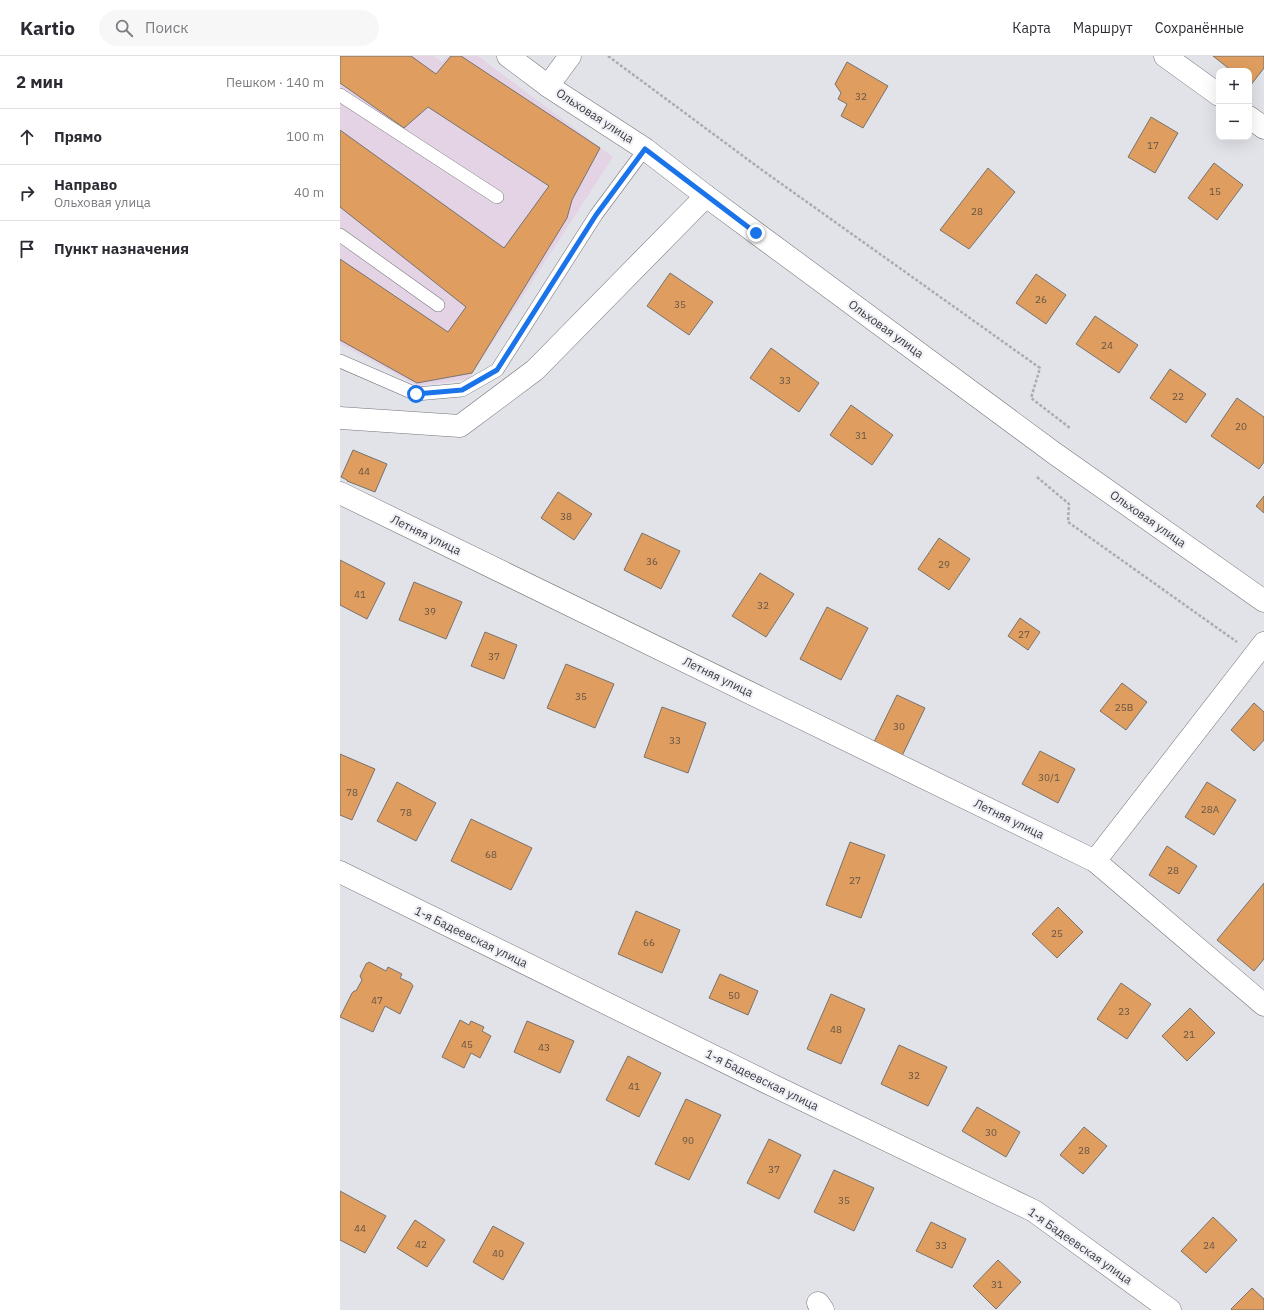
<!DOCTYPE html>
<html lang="ru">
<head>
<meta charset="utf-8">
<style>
	body { margin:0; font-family:"IBM Plex Sans",sans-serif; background:#f7f7f7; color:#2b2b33 }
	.controls { position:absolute; right:12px; top:12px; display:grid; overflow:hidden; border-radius:8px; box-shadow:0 4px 16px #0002 }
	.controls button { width:36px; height:36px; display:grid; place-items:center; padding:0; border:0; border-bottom:1px solid #e1e1e2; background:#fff; color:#2b2b33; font:20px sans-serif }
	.stop { position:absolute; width:12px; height:12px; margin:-9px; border:3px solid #1a73e8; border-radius:50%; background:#fff }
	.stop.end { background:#1a73e8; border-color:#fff; box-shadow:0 1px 4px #0008 }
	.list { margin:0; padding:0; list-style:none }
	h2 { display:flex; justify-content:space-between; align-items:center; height:52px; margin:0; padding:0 16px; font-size:17px }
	h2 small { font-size:13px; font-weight:400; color:#7c7c81 }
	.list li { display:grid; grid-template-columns:26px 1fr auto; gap:12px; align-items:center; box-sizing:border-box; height:56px; padding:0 16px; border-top:1px solid #e1e1e2 }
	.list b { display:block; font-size:15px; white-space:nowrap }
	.list p { margin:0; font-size:13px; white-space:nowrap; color:#7c7c81 }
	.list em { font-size:13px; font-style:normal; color:#7c7c81 }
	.icon { flex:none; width:22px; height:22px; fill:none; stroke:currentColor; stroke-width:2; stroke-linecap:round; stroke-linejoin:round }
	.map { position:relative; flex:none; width:924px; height:1254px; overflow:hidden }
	header { display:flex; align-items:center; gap:24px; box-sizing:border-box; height:56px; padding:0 20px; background:#fff; border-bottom:1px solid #e1e1e2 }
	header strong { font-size:19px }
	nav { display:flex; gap:22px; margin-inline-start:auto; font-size:14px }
	.search { width:280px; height:36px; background:#f7f7f7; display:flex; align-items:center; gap:10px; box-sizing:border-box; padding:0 14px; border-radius:22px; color:#7c7c81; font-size:15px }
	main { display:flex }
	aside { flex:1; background:#fff }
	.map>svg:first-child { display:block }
	.industrial { fill:#e4d3e5 }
	.building { fill:#df9e60; stroke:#76726e }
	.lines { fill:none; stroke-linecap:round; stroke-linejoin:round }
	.service-casing { stroke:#737479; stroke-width:14 }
	.minor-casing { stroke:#737479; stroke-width:23 }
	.secondary-casing { stroke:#737479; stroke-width:23 }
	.path { stroke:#abacb1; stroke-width:2.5; stroke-dasharray:3 2; stroke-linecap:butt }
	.service { stroke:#fff; stroke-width:13 }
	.minor { stroke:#fff; stroke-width:22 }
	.secondary { stroke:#fff; stroke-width:22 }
	.route { stroke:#1a73e8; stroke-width:5 }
	.labels { text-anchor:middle; stroke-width:4; stroke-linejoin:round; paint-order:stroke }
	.number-label { font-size:10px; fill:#645446 }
	.street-label { font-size:12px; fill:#3b3b3e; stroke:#eff0f6 }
</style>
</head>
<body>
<header>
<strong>Kartio</strong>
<div class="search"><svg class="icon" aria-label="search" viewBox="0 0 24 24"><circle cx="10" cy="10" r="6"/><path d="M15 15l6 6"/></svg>Поиск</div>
<nav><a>Карта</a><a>Маршрут</a><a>Сохранённые</a></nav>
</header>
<main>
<aside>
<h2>2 мин<small>Пешком · 140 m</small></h2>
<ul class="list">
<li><svg class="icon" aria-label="ahead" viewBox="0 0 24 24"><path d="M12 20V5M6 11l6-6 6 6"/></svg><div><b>Прямо</b></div><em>100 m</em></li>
<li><svg class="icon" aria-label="right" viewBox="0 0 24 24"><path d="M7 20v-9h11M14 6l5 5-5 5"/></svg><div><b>Направо</b><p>Ольховая улица</p></div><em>40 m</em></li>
<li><svg class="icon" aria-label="arrive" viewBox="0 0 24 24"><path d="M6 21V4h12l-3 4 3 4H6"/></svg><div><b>Пункт назначения</b></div></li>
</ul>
</aside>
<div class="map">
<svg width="924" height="1254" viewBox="0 0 924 1254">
	<rect width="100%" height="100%" fill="#e2e3e9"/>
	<!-- industrial -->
	<polygon class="industrial" points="0,0 94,0 102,6 108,0 138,0 273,101 129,323 78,330 0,288"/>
	<!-- building -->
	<g class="building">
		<polygon points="0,0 71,0 96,18 111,0 121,0 260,92 232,144 227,162 132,317 77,327 0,284 0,203 108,276 126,251 0,151 0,74 164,192 209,130 88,51 64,72 0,27"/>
		<polygon points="873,0 924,0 924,12 910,30 909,15 892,15"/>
		<polygon points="507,6 548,30 523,72 501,60 507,48 498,43 501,37 495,28"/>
		<polygon points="811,61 838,77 815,117 788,101"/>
		<polygon points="874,107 903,129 877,164 848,142"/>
		<polygon points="648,112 675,136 629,193 600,174"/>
		<polygon points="330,217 373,246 349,279 307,250"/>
		<polygon points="696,218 726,239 706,268 676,247"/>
		<polygon points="755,260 798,289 779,317 736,288"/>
		<polygon points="431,292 479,327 459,356 410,322"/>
		<polygon points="830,313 866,338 846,367 810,342"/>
		<polygon points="897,342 924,361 924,406 919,413 871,380"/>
		<polygon points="511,349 553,379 532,409 490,379"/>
		<polygon points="13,394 47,408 35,436 7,425 7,424 1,421"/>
		<polygon points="218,436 252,458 234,484 201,462"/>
		<polygon points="924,440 924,457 916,450"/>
		<polygon points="302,477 340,495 321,533 284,514"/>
		<polygon points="599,482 630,503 609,534 578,513"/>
		<polygon points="0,504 45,527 27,563 0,549"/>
		<polygon points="420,517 454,538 426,581 392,560"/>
		<polygon points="74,526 122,546 106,583 59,564"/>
		<polygon points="487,551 528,572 501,624 460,603"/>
		<polygon points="680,562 700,576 688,594 668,580"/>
		<polygon points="145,576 177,589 164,623 131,610"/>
		<polygon points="226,608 274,628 255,672 207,652"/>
		<polygon points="782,627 807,646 786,674 760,655"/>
		<polygon points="557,639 585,652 561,702 533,688"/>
		<polygon points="914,647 924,656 924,684 914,695 891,674"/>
		<polygon points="322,651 366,667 348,717 304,701"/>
		<polygon points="700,695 735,713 718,747 682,728"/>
		<polygon points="0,698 35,713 12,764 0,759"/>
		<polygon points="57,726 96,747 76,785 37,765"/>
		<polygon points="867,726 896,744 874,779 845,761"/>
		<polygon points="131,763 192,792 171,834 111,805"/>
		<polygon points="510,786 545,799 521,862 486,849"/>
		<polygon points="827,790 857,810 839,838 809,819"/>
		<polygon points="924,827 924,903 914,915 877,884"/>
		<polygon points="718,851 743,876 717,902 692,878"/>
		<polygon points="296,855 340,874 322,917 278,898"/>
		<polygon points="29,906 46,915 48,911 62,918 60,922 71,927 73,930 60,958 45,950 33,976 0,961 12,937 14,935 16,935 22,924 20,920 26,908"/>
		<polygon points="380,918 418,935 408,959 369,942"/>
		<polygon points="781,927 811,948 787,983 757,963"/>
		<polygon points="491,938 525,953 501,1008 467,993"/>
		<polygon points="850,952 875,977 847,1005 822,980"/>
		<polygon points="120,964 129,969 131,965 144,971 142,975 151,980 140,1002 131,997 124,1012 102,1001"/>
		<polygon points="187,965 234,985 220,1017 174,996"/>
		<polygon points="559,989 607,1011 588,1050 541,1028"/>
		<polygon points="288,1000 321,1017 299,1061 266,1044"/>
		<polygon points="346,1043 381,1059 349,1124 315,1108"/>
		<polygon points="637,1051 680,1076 666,1101 622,1075"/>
		<polygon points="744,1071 767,1090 743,1118 720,1099"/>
		<polygon points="429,1083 461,1099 439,1143 407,1127"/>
		<polygon points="494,1114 534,1132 514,1175 474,1156"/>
		<polygon points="0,1135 46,1160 25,1197 0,1184"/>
		<polygon points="873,1161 897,1184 866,1217 841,1195"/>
		<polygon points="75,1164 105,1184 87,1211 57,1192"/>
		<polygon points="591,1166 626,1183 612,1212 576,1195"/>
		<polygon points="153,1170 184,1187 163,1224 133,1206"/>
		<polygon points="658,1204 681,1226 656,1253 633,1230"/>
		<polygon points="912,1232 924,1243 924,1254 892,1254 891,1253"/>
	</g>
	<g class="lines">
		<defs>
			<g id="service">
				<polyline points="0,39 157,141"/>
				<polyline points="0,179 98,249"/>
				<polyline points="0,305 76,338 122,334 157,314 256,159 305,93"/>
			</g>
			<g id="minor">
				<polyline points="825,0 879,39"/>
				<polyline points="208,30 230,0"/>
				<polyline points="909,61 924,72"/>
				<polyline points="0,362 120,370 195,314 366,140"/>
				<polyline points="0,437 755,805 924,587"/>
				<polyline points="755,805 924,949"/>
				<polyline points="0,816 434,1030 694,1155 830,1254"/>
				<polyline points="478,1247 483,1254"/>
			</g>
			<polyline id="secondary" points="168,0 208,30 305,93 366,140 714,397 924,545"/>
		</defs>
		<!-- service casing -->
		<use href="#service" class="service-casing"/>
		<!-- minor casing -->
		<use href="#minor" class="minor-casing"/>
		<!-- secondary casing -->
		<use href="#secondary" class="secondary-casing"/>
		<!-- path -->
		<g class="path">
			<polyline points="268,0 422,114 700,312 691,342 730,372"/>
			<polyline points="697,421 729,448 728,466 897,586"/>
		</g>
		<!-- service -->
		<use href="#service" class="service"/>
		<!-- minor -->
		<use href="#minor" class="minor"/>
		<!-- secondary -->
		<use href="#secondary" class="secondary"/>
	</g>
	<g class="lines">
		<!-- route -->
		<polyline class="route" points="76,338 122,334 157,314 256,159 305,93 416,177"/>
	</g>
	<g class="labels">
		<!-- number labels -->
		<g class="number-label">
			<text x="521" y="44">32</text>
			<text x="813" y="93">17</text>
			<text x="875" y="139">15</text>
			<text x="637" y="159">28</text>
			<text x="701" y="247">26</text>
			<text x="340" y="252">35</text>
			<text x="767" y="293">24</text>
			<text x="445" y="328">33</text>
			<text x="838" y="344">22</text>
			<text x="901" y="374">20</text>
			<text x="521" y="383">31</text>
			<text x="24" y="419">44</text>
			<text x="226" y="464">38</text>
			<text x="312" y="509">36</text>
			<text x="604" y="512">29</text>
			<text x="20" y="542">41</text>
			<text x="423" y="553">32</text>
			<text x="90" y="559">39</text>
			<text x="684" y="582">27</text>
			<text x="154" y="604">37</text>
			<text x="241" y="644">35</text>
			<text x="784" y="655">25В</text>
			<text x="559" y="674">30</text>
			<text x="335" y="688">33</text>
			<text x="709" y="725">30/1</text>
			<text x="12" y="740">78</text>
			<text x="870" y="757">28А</text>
			<text x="66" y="760">78</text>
			<text x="151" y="802">68</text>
			<text x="833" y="818">28</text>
			<text x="515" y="828">27</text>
			<text x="717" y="881">25</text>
			<text x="309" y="890">66</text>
			<text x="394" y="943">50</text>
			<text x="37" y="948">47</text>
			<text x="784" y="959">23</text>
			<text x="496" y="977">48</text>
			<text x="849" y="982">21</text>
			<text x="127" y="992">45</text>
			<text x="204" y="995">43</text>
			<text x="574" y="1023">32</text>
			<text x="294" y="1034">41</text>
			<text x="651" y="1080">30</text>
			<text x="348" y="1088">90</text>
			<text x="744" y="1098">28</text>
			<text x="434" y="1117">37</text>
			<text x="504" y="1148">35</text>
			<text x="20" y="1176">44</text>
			<text x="81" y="1192">42</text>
			<text x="601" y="1193">33</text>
			<text x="869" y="1193">24</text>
			<text x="158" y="1201">40</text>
			<text x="657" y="1232">31</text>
		</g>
		<!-- street labels -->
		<g class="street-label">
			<text transform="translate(255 60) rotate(33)" y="4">Ольховая улица</text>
			<text transform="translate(546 273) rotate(36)" y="4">Ольховая улица</text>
			<text transform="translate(808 463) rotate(35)" y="4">Ольховая улица</text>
			<text transform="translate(86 479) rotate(26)" y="4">Летняя улица</text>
			<text transform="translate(378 621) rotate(26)" y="4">Летняя улица</text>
			<text transform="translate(669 763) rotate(26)" y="4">Летняя улица</text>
			<text transform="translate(131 881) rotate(26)" y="4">1-я Бадеевская улица</text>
			<text transform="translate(422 1024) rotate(26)" y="4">1-я Бадеевская улица</text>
			<text transform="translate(740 1190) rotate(35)" y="4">1-я Бадеевская улица</text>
		</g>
	</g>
</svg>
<div class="controls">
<button>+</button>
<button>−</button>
</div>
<div class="stop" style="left:76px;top:338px"></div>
<div class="stop end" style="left:416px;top:177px"></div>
</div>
</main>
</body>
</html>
